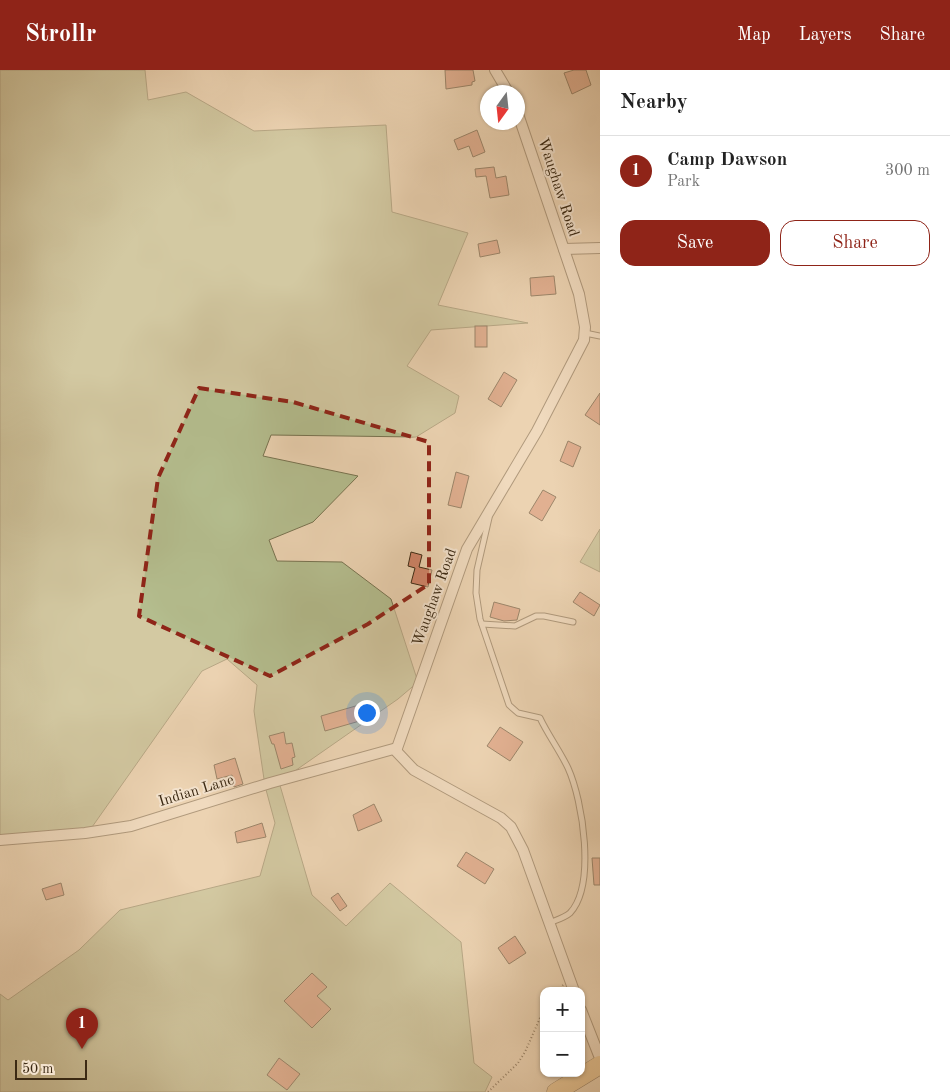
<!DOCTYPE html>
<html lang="en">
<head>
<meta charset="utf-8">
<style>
	body { margin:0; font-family:"Old Standard TT",serif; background:#f2f2f2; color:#222 }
	.controls { position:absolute; right:15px; bottom:15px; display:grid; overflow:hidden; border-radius:10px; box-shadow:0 1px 4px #0004 }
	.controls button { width:45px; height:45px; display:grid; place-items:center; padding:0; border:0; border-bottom:1px solid #e0e0e0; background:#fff; color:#222; font:25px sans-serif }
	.compass { position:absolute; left:480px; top:15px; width:45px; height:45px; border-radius:50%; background:#fff; box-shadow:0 1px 4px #0004; rotate:195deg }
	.scale { position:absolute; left:15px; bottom:12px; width:72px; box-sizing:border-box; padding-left:5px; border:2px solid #3b2913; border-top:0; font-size:14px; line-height:18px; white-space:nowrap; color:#3b2913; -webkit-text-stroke:4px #f3e2cd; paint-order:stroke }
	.you { position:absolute; left:366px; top:642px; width:18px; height:18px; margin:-12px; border:4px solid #fff; border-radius:50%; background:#1a73e8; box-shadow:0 0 0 8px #1a73e833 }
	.badge { display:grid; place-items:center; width:32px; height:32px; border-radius:50%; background:#8f2418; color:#fff; font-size:16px; font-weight:700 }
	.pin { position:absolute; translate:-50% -41px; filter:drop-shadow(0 1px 2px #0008) }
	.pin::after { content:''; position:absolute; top:26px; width:18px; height:15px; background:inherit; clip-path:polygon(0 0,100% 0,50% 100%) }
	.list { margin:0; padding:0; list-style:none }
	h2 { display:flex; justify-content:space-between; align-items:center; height:65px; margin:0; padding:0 20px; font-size:21px }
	h2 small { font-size:16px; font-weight:400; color:#767676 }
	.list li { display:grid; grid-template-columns:32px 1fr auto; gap:15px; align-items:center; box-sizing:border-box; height:70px; padding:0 20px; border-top:1px solid #e0e0e0 }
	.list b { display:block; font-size:19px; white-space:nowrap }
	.list p { margin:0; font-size:16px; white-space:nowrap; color:#767676 }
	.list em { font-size:16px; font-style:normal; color:#767676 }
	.actions { display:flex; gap:10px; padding:15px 20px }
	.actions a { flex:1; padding:11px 0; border:1px solid #8f2418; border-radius:15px; text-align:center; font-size:18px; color:#8f2418 }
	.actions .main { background:#8f2418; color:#fff }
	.map { position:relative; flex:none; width:600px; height:1022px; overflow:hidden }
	header { display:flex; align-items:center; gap:30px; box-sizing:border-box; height:70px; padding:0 25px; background:#8f2418; color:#fff }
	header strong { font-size:24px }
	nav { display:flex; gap:28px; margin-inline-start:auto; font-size:18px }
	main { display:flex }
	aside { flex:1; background:#fff }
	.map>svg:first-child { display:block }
	.green { fill:#b4bd8e; stroke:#787350 }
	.building { fill:#d28569; stroke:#3b2913 }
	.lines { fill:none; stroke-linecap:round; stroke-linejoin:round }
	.lane-casing { stroke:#67543b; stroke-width:7 }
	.street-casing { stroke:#67543b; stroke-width:12 }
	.highway-casing { stroke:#3b2913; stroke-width:19 }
	.path { stroke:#3b2913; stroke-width:2; stroke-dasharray:1 2.5; stroke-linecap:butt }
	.lane { stroke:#f3e2cd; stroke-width:5 }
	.street { stroke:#f3e2cd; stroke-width:10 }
	.highway { stroke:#e6ba79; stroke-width:18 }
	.marked { fill:none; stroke:#8f2418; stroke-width:4; stroke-dasharray:10 6; stroke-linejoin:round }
	.labels { text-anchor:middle; stroke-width:4; stroke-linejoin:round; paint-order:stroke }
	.street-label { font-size:15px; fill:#3b2913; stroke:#f3e2cd }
</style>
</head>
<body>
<header>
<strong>Strollr</strong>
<nav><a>Map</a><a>Layers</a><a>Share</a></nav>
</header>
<main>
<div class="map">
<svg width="600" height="1022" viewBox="0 0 600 1022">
	<rect width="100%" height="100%" fill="#ecd3b2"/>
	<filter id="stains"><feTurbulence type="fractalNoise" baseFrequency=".004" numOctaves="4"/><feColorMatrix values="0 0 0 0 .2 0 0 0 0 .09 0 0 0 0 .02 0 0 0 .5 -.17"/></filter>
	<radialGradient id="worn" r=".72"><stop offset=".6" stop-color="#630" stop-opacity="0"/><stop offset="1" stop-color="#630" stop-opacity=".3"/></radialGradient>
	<!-- green -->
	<g class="green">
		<polygon points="0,0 145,0 148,30 186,22 254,61 386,55 392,142 468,163 438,235 528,253 431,260 407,296 459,326 455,343 416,367 271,365 263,386 358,406 313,452 269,470 277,491 342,492 391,529 418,612 398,629 279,712 312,825 346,856 390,813 461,872 474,993 492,1007 485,1022 0,1022 0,924 8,930 79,880 120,840 260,806 275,753 265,716 254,641 257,615 227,589 202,601 85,767 0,774"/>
		<polygon points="600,459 600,502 580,492"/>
	</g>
	<!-- building -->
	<g class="building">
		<polygon points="445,0 473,0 475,11 472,12 472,15 446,19"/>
		<polygon points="574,0 586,0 591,15 572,24 564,3"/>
		<polygon points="477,60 485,82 473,87 469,76 458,80 454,70"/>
		<polygon points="494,97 496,108 506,106 509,125 490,128 486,106 476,107 475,99"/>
		<polygon points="497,170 500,183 480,187 478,174"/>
		<polygon points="554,206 556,224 531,226 530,208"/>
		<rect x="475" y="256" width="12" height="21"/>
		<polygon points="504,302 517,310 501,337 488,329"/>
		<polygon points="600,323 600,355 585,345"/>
		<polygon points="568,371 581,377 573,397 560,391"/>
		<polygon points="456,402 469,406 461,438 448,435"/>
		<polygon points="543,420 556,427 542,451 529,443"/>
		<polygon points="411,482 422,485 419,497 432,500 428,517 411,513 415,498 408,496"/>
		<polygon points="580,522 600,535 594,546 573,532"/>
		<polygon points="494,532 520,539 517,550 504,551 490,547"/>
		<polygon points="366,633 370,648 325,661 321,646"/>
		<polygon points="500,657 523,672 510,691 487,676"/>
		<polygon points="284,662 286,674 292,673 295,687 292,688 293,695 281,699 274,674 272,674 269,666"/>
		<polygon points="235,688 243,714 234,717 232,705 217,709 214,695"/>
		<polygon points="374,734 382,751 358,761 353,745"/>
		<polygon points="262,753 266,767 237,773 235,762"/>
		<polygon points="466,782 494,799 485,814 457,796"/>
		<polygon points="592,788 600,788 600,815 594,815"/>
		<polygon points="61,813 64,825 46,830 42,819"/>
		<polygon points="338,823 347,836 340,841 331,828"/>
		<polygon points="515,866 526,883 509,894 498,878"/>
		<polygon points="312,903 327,917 317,926 331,939 312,958 284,931"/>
		<polygon points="279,988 300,1004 287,1020 267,1005"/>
	</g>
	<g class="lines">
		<defs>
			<g id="lane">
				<polyline points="585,263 600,266"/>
				<path d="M 489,448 L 477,500 L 476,523 L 480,549 L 509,635 L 518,643 L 540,648 C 548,665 560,681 568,698 C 583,731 596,815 570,843 C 564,848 556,850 549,853"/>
				<polyline points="482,554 515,556 536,546 544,546 573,552"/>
			</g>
			<g id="street">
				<polyline points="495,0 508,22"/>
				<polyline points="518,44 579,224 585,257 584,270 537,361 467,479 396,681 414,700 501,748 511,757 523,780 574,921"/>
				<polyline points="564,179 600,178"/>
				<polyline points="0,770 85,763 131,756 270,713 397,678"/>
				<polyline points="581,940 600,988"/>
			</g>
			<polyline id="highway" points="556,1022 600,995"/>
		</defs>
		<!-- lane casing -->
		<use href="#lane" class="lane-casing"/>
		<!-- street casing -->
		<use href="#street" class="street-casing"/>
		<!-- highway casing -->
		<use href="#highway" class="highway-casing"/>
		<!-- path -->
		<g class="path">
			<polyline points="558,921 563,915"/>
			<polyline points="488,1022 518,993 525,982 544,939"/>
		</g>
		<!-- lane -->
		<use href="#lane" class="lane"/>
		<!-- street -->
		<use href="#street" class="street"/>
		<!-- highway -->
		<use href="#highway" class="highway"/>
	</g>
	<!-- marked area -->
	<path d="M0 0H600V1022H0ZM 199,318 L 293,332 L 429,372 L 429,514 L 368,554 L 270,606 L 139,546 L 158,408 Z" fill="#ecd3b2" fill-opacity=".55" fill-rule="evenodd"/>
	<path class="marked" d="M 199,318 L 293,332 L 429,372 L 429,514 L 368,554 L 270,606 L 139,546 L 158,408 Z"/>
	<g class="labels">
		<!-- street labels -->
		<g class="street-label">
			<text transform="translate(559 117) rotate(72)" y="5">Waughaw Road</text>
			<text transform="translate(434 527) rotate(-70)" y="5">Waughaw Road</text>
			<text transform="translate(196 720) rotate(-17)" y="5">Indian Lane</text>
		</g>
	</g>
	<rect width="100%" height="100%" filter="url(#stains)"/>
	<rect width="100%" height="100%" fill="url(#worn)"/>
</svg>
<div class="controls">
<button>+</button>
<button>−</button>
</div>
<svg class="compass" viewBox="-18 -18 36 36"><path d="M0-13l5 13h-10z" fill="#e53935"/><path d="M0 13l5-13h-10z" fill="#767676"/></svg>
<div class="scale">50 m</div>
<div class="you"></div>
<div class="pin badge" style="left:82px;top:979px">1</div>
</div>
<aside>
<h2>Nearby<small></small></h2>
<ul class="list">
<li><span class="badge">1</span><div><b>Camp Dawson</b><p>Park</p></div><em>300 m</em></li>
</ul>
<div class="actions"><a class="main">Save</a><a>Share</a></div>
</aside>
</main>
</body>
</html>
